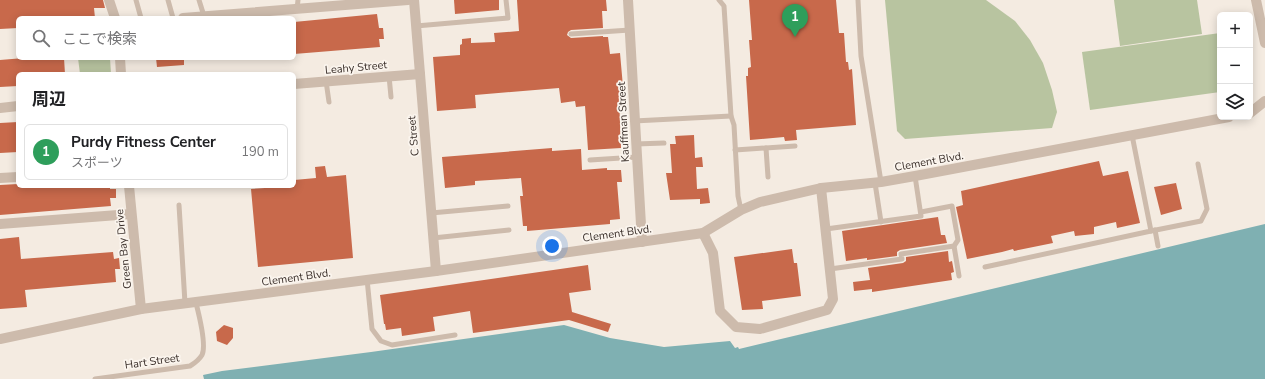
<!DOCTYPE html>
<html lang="ja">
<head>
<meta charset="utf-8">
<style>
	body { margin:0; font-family:"Nunito Sans","Noto Sans JP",sans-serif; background:#f2f2f2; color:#202124 }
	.controls { position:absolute; right:12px; top:12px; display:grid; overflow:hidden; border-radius:6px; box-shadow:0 2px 10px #0003 }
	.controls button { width:36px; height:36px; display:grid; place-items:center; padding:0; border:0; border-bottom:1px solid #e0e0e0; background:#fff; color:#202124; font:20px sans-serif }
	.you { position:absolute; left:552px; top:246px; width:14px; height:14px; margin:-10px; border:3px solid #fff; border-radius:50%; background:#1a73e8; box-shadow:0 0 0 6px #1a73e833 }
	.badge { display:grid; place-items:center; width:26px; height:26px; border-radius:50%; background:#0f766e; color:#fff; font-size:13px; font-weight:700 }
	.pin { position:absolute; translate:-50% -33px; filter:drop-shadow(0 1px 2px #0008) }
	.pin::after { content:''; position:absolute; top:21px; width:14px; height:12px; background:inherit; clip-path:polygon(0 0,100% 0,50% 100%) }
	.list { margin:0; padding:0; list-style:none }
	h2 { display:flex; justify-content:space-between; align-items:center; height:52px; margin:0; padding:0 16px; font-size:17px }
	h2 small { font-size:13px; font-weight:400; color:#757577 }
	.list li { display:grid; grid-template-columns:26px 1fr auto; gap:12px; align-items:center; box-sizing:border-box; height:56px; margin:0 8px 8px; padding:0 8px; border:1px solid #e0e0e0; border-radius:6px }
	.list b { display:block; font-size:15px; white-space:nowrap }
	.list p { margin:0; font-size:13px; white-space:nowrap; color:#757577 }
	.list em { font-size:13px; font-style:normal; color:#757577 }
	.icon { flex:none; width:22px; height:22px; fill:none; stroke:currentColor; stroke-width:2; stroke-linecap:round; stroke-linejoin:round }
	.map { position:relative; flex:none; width:1265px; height:379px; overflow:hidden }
	.search { position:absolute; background:#fff; box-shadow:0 2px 10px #0003; left:16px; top:16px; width:280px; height:44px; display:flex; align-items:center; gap:10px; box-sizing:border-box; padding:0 14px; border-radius:6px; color:#757577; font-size:15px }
	.panel { position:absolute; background:#fff; box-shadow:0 2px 10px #0003; left:16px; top:72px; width:280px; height:116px; border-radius:6px }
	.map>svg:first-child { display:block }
	.green { fill:#b8c4a0 }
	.water { fill:#7fb0b2 }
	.building { fill:#c8694b }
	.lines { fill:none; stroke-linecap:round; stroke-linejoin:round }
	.lane { stroke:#cdbbac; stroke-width:5 }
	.street { stroke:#cdbbac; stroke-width:10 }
	.labels { text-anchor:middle; stroke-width:3.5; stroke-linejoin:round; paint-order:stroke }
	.street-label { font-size:11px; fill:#3b302b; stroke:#fbf5ee }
</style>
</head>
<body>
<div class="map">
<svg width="1265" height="379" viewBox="0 0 1265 379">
	<rect width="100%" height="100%" fill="#f4ebe1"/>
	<!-- green -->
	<g class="green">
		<polygon points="885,0 986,0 1015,21 1030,40 1043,63 1052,90 1057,112 1052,128 905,139 897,131"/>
		<polygon points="1114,0 1197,0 1202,34 1120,46"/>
		<polygon points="1220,33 1220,92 1090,110 1082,52"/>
		<polygon points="78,58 110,58 111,74 80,74"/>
	</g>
	<!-- water -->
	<polygon class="water" points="1265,224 1265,379 204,379 203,375 222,371 371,352 564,325 610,338 664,347 730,341 735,348 738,347 739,349"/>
	<!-- building -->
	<g class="building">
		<polygon points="0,0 103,0 105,8 94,8 95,18 18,18 18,28 0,29"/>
		<polygon points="454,0 499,0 499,10 455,14"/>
		<polygon points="517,0 606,0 607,11 602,11 603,28 571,30 568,32 567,35 571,38 603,36 603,37 608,37 610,54 620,53 624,98 619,98 621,148 588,150 585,106 576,107 575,101 561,103 559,88 475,95 476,108 437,111 433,57 460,55 460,45 462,44 462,39 471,38 471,43 495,42 494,33 519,31"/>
		<polygon points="749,0 836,0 839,33 844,33 846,62 848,62 849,70 852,69 856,125 796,130 797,140 785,141 784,137 750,140 746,76 748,76 748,68 751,67 749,40 752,40"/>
		<polygon points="377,14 379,28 383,28 384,39 379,39 380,47 294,54 294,22"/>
		<polygon points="24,58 64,58 65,74 18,74 18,86 0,87 0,60"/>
		<polygon points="156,58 184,58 184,65 157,67"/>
		<polygon points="18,122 18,152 0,153 0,123"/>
		<polygon points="694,135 695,158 702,157 703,167 696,167 697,189 708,188 710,203 700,204 700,199 670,200 666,173 672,173 670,144 676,144 675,136"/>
		<polygon points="552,148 552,151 581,149 582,170 607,168 607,170 621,170 622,182 617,182 620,219 610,220 610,224 527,231 527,226 523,226 520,196 523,196 521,178 475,181 475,185 445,188 442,157"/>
		<polygon points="1099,161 1103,176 1128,171 1140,223 1117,228 1116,222 1094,227 1094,234 1075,236 1074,231 1051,236 1053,243 1014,251 1013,249 1002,252 967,259 956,207 963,205 961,191"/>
		<polygon points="325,166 327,177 346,175 353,258 258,267 251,189 294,186 294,180 316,178 315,167"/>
		<polygon points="1176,183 1182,209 1161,215 1154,187"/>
		<polygon points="18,184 18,186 110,186 110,189 116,189 116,198 110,198 111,206 0,215 0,185"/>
		<polygon points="938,217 941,235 945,235 947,243 900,250 897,252 897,256 867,260 867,258 846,261 842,231"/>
		<polygon points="19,237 21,259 113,252 114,259 119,258 120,269 115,269 116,282 25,290 27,307 0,309 0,239"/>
		<polygon points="792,249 794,263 797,263 801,296 762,301 763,309 742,310 734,257"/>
		<polygon points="948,251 949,262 952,261 954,272 951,273 952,280 872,292 872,289 854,291 853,282 870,280 868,268 903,263 906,261 906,257"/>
		<polygon points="588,265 591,290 569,293 572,312 611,324 608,332 569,320 473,333 470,311 433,317 435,331 402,336 401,328 386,330 385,324 384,324 380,295"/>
		<polygon points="224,325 233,328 233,338 227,345 217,341 216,332"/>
	</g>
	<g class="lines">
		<!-- lane -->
		<g class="lane">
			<polyline points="136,0 141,18"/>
			<polyline points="168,0 173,18"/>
			<polyline points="199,0 204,16"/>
			<polyline points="719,0 724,6 731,116 734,125 738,196 741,210"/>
			<polyline points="858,0 861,56 881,182"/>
			<polyline points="297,9 298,0"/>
			<polyline points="416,26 508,18 506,0"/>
			<polyline points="571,34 630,30"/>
			<polyline points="389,76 391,97"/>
			<polyline points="326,81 329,102"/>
			<polyline points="634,121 731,116"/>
			<polyline points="636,144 664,143"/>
			<polyline points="766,148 768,177"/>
			<polyline points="735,150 795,146"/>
			<polyline points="590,160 637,157"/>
			<polyline points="875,183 881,222"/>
			<polyline points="179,205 185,303"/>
			<polyline points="431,213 508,206"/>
			<polyline points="826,229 921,216 915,176"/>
			<polyline points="1155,230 1158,246"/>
			<polyline points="1151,231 1201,221 1207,209 1198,164"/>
			<polyline points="433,238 509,230"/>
			<polyline points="954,246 959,276"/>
			<polyline points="985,267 1151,231 1132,135"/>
			<polyline points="830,269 902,259 901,254 954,246 958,240 952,206 921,212"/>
			<polyline points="367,279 372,329 381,341 392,345 455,335"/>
			<path d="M 95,379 L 190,366 C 195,363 199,360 202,355 C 207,345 199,315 196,303"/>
		</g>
		<!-- street -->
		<g class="street">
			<polyline points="109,0 115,18"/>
			<polyline points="414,0 436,271"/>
			<polyline points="628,0 642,242"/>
			<polyline points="1256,0 1265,43"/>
			<polyline points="183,18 408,0"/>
			<polyline points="120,58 121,74"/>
			<polyline points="294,84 420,74"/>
			<polyline points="0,108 18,106"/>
			<polyline points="1250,113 1265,101"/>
			<polyline points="0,178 18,177"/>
			<polyline points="129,186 141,309"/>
			<polyline points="0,224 131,214"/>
			<polyline points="703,233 713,253 720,311 736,327 760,329 827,310 833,299 821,188"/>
			<polyline points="0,339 141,309 436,271 703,233 741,210 760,202 821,188 881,182 915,176 1229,117"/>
		</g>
	</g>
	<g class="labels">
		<!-- street labels -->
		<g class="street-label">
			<text transform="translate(356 67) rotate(-5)" y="4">Leahy Street</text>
			<text transform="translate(623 122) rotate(-93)" y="4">Kauffman Street</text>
			<text transform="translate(413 136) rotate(-95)" y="4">C Street</text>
			<text transform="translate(929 161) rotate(-10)" y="4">Clement Blvd.</text>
			<text transform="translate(617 233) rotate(-8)" y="4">Clement Blvd.</text>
			<text transform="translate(123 249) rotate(-96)" y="4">Green Bay Drive</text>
			<text transform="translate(296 277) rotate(-8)" y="4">Clement Blvd.</text>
			<text transform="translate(152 361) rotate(-8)" y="4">Hart Street</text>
		</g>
	</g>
</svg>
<div class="controls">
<button>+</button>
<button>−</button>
<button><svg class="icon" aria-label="layers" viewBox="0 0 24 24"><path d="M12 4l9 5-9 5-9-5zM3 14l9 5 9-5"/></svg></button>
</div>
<div class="you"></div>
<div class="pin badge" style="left:795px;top:37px;background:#2e9e5b">1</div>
<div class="search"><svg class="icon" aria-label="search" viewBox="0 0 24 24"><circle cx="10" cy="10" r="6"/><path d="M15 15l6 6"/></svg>ここで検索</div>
<section class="panel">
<h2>周辺<small></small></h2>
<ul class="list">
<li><span class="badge" style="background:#2e9e5b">1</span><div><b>Purdy Fitness Center</b><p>スポーツ</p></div><em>190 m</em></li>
</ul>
</section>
</div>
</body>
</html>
